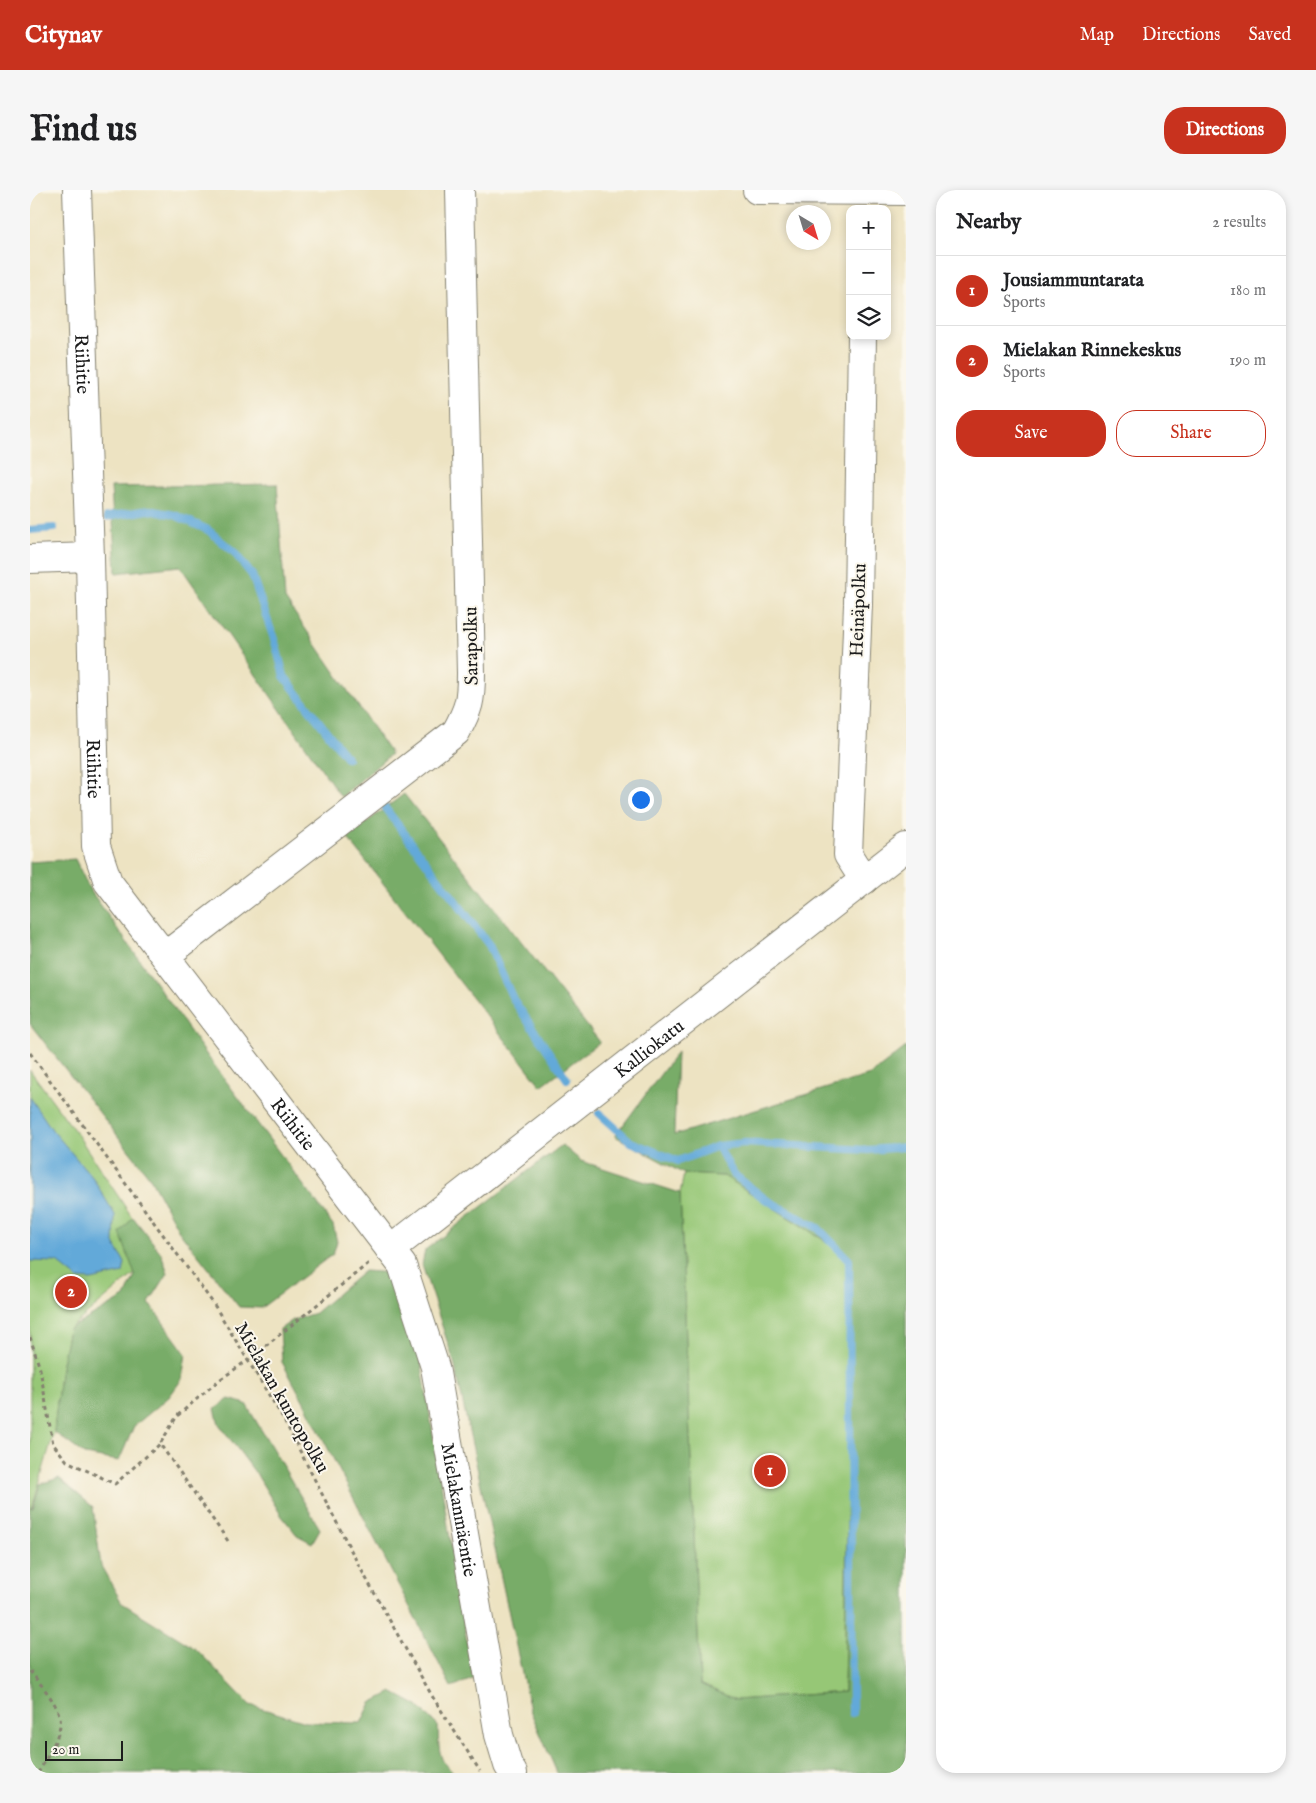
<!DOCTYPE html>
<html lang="en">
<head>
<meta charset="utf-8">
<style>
	body { margin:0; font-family:"IM FELL English",serif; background:#f6f6f6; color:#202124 }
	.controls { position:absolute; right:15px; top:15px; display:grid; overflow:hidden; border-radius:10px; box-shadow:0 2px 8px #0003 }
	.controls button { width:45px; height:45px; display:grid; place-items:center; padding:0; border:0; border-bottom:1px solid #e0e0e0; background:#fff; color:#202124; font:25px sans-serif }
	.compass { position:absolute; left:756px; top:15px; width:45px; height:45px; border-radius:50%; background:#fff; box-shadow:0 2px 8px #0003; rotate:142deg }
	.scale { position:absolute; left:15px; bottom:12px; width:78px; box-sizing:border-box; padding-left:5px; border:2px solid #1c1c1c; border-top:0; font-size:14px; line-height:18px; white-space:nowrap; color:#1c1c1c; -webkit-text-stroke:4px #fbf7ec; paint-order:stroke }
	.you { position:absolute; left:610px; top:609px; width:18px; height:18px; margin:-12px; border:4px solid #fff; border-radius:50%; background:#1a73e8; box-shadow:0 0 0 8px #1a73e833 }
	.badge { display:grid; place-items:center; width:32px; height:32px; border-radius:50%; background:#c8321e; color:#fff; font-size:16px; font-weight:700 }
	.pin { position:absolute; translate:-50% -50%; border:2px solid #fff; box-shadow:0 1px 5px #0006 }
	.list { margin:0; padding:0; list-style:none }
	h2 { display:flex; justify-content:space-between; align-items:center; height:65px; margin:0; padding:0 20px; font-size:21px }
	h2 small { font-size:16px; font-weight:400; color:#757577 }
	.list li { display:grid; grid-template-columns:32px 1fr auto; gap:15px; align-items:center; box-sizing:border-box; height:70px; padding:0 20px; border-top:1px solid #e0e0e0 }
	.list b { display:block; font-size:19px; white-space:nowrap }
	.list p { margin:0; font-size:16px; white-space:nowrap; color:#757577 }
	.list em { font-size:16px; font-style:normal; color:#757577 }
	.actions { display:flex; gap:10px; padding:15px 20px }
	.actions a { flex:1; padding:11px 0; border:1px solid #c8321e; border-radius:20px; text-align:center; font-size:18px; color:#c8321e }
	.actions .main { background:#c8321e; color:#fff }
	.icon { flex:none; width:28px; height:28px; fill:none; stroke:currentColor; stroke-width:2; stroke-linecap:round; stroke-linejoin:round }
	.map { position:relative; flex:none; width:876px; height:1583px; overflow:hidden; border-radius:20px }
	header { display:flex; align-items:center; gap:30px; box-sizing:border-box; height:70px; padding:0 25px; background:#c8321e; color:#fff }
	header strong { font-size:24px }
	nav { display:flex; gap:28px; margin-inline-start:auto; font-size:18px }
	.intro { display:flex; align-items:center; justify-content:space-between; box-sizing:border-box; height:120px; padding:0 30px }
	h1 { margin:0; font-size:35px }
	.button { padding:12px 22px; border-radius:20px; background:#c8321e; color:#fff; font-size:18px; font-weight:700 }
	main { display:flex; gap:30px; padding:0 30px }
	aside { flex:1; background:#fff; border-radius:20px; box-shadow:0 2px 8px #0003 }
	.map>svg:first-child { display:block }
	.green { fill:#96c776; stroke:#597249 }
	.forest { fill:#78ac67; stroke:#4a6442 }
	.water { fill:#62a9d9; stroke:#3f627a }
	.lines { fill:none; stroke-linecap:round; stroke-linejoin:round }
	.stream { stroke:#62a9d9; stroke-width:8 }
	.street-casing { stroke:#84806f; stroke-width:30 }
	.path { stroke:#84806f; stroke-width:3; stroke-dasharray:4 4; stroke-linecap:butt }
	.street { stroke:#fff; stroke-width:28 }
	.labels { text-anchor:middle; stroke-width:4; stroke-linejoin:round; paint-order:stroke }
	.street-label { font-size:19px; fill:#1c1c1c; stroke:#fbf7ec }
</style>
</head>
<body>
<header>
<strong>Citynav</strong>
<nav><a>Map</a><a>Directions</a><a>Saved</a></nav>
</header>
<div class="intro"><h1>Find us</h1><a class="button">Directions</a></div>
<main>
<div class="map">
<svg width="876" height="1583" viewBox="0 0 876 1583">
	<rect width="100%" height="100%" fill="#fbf7ec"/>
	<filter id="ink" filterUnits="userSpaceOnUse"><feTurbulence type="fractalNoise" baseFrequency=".02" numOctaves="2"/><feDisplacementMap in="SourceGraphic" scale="10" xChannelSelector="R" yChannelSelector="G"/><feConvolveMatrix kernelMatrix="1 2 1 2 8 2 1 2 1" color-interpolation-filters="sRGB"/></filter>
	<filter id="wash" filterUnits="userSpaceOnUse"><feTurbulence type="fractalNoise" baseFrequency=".0096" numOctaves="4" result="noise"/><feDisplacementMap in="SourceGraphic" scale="20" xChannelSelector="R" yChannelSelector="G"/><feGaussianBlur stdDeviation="1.12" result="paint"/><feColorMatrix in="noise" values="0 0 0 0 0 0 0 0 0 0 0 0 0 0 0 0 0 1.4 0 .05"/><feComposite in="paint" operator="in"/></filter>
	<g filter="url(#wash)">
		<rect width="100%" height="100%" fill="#ede3c2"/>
		<!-- green -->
		<g class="green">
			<polygon points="0,880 47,944 127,1065 39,1139 30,1183 24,1242 2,1318 0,1318"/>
			<polygon points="654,984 694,986 822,1068 814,1502 706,1510 670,1494 650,1003"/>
		</g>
		<!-- forest -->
		<g class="forest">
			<polygon points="247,294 255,409 361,564 311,607 150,376 86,383 81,297"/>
			<polygon points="374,604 570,852 511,896 317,647"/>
			<polygon points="45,669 60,700 176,864 303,1035 307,1052 303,1064 231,1118 209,1117 149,1041 119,986 0,834 0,672"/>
			<polygon points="876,857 876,1583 527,1583 500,1520 424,1172 392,1075 395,1060 532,955 551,971 650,1003 670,1494 706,1510 814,1502 822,1068 694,986 654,984 585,946 647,862 644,945 840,885"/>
			<polygon points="103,1027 131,1063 138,1083 119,1113 156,1164 152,1189 139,1207 104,1236 89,1271 55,1265 24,1242 30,1183 39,1139 95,1107 105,1085 90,1043"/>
			<polygon points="334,1081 365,1083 387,1146 443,1489 421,1497 274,1212 252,1172 250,1139 263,1130 285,1123"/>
			<polygon points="199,1209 216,1214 290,1339 282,1353 267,1345 251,1325 227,1285 189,1234 185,1219"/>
			<path d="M 29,1288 L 63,1317 L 71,1376 L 92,1413 L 166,1459 L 220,1515 L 276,1532 L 331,1533 L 341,1513 L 362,1502 L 388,1516 L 408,1536 C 409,1554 407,1573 425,1583 L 0,1583 L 0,1318 L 3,1318 L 10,1294 Z"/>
		</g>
		<!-- water -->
		<polygon class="water" points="0,907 23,941 63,988 85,1025 84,1053 95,1073 93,1083 61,1090 48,1089 27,1072 0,1071"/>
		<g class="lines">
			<!-- stream -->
			<g class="stream">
				<polyline points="77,327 118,320 145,325 178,340 203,361 222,385 245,452 254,486 317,568"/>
				<polyline points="0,340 24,338"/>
				<polyline points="352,614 459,755 483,809 537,889"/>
				<polyline points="569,923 601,952 648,971 688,956 715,953 838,960 876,957"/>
				<polyline points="688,956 703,984 735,1009 788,1038 819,1070 822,1523"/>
			</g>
		</g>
	</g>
	<g filter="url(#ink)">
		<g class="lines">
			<defs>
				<g id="street">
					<path id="s1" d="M 47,0 L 60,367 L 66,656 L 78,692 L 372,1075 L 405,1177 L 469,1545 L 478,1575 L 483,1583"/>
					<polyline points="727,0 876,1"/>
					<polyline points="832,146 828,414 818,665 834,690"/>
					<polyline points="0,369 60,367"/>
					<path d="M 135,766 L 426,542 C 439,518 441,511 441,483 L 430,0"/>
					<path id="s2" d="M 360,1060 L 876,657"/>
				</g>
			</defs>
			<!-- street casing -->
			<use href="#street" class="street-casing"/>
			<!-- path -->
			<g class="path">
				<polyline points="0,863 183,1113 253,1228 327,1372 402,1506 450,1581"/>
				<polyline points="0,1147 10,1179 23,1254 37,1271 85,1294 130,1254"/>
				<polyline points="198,1351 130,1254 147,1226 188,1191 218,1170 339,1073"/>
				<path d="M 0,1481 C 11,1495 26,1511 30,1528 C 33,1542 15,1571 8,1583"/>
			</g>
			<!-- street -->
			<use href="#street" class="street"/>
		</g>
	</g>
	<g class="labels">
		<!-- street labels -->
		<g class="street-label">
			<text dy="7" stroke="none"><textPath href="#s1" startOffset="174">Riihitie</textPath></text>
			<text transform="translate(827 420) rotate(-88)" y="7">Heinäpolku</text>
			<text transform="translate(440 456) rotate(-91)" y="7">Sarapolku</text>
			<text dy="7" stroke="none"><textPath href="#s1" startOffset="579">Riihitie</textPath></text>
			<text dy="7" stroke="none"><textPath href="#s2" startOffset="328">Kalliokatu</textPath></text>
			<text dy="7" stroke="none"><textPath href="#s1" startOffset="999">Riihitie</textPath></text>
			<text transform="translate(253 1207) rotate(60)" y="7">Mielakan kuntopolku</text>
			<text dy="7" stroke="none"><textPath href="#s1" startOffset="1429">Mielakanmäentie</textPath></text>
		</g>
	</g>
</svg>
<div class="controls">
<button>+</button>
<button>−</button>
<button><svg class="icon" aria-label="layers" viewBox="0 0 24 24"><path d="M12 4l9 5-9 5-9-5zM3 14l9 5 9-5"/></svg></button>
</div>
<svg class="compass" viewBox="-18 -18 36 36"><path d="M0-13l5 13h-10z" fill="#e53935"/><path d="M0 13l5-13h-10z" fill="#757577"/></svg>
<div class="scale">20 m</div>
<div class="you"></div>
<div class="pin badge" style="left:740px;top:1281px">1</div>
<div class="pin badge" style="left:41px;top:1102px">2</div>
</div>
<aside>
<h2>Nearby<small>2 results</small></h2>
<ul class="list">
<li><span class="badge">1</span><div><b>Jousiammuntarata</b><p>Sports</p></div><em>180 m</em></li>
<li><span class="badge">2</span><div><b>Mielakan Rinnekeskus</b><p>Sports</p></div><em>190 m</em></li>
</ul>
<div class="actions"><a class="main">Save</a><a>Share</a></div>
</aside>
</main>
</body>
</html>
